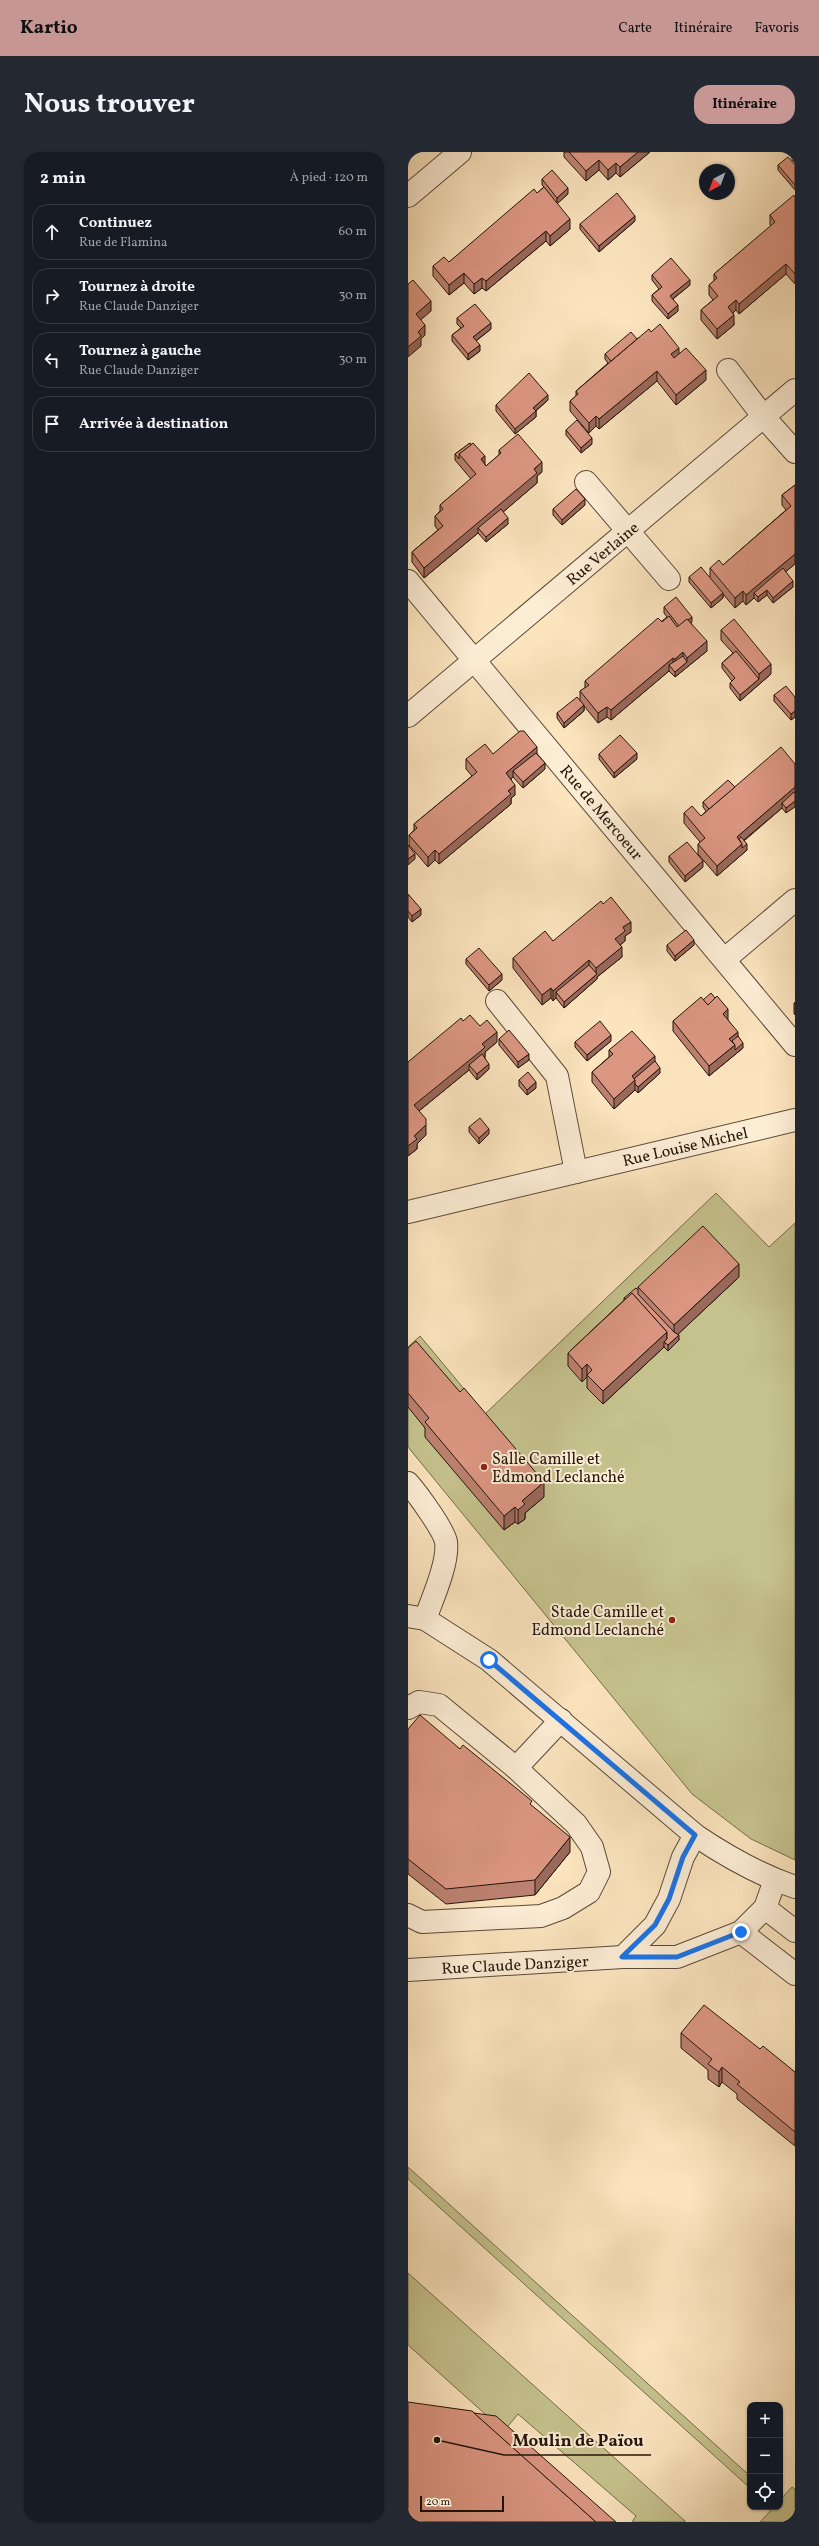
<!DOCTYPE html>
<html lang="fr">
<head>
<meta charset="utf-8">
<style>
	body { margin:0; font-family:Vollkorn,serif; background:#242831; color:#f1f3f6 }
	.controls { position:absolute; right:12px; bottom:12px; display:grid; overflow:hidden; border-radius:8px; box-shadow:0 1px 3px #0004 }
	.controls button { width:36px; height:36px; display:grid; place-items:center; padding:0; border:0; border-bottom:1px solid #363941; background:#171b24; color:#f1f3f6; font:20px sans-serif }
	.compass { position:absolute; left:291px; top:12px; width:36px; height:36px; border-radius:50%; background:#171b24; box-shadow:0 1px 3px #0004; rotate:221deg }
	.scale { position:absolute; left:12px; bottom:10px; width:84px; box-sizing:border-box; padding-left:4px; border:2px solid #24150b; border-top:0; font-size:11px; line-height:14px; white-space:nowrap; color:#24150b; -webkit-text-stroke:3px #fcedd5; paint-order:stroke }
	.stop { position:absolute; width:12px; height:12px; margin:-9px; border:3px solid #1a73e8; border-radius:50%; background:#fff }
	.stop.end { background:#1a73e8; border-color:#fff; box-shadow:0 1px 4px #0008 }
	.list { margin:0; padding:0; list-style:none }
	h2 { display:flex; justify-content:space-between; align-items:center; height:52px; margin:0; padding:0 16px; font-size:17px }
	h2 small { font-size:13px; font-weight:400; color:#9ea1a6 }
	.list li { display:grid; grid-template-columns:26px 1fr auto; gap:12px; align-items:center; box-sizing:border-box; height:56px; margin:0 8px 8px; padding:0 8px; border:1px solid #363941; border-radius:16px }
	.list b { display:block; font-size:15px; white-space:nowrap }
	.list p { margin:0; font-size:13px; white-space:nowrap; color:#9ea1a6 }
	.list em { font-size:13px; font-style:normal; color:#9ea1a6 }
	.icon { flex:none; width:22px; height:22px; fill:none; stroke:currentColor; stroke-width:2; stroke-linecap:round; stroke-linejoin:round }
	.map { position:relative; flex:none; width:387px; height:2370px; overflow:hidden; border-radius:16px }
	header { display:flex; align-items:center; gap:24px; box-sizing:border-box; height:56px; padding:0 20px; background:#c59692; color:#111 }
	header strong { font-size:19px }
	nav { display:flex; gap:22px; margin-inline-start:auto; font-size:14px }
	.intro { display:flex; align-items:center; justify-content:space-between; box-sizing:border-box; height:96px; padding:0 24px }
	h1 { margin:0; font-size:28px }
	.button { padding:10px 18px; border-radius:16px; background:#c59692; color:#111; font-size:14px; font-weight:700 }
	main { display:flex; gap:24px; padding:0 24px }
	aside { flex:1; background:#171b24; border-radius:16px; box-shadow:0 1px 3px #0004 }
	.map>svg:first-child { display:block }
	.green { fill:#c5c28e; stroke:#746c4c }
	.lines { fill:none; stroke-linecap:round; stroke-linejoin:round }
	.minor-casing { stroke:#5a4938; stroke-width:24 }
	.minor { stroke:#fcedd5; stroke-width:22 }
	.wall { fill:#bc8170; stroke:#24150b }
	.shaded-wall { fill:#99695b; stroke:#24150b }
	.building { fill:#db9682; stroke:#24150b }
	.route { stroke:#1a73e8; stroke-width:5 }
	.poi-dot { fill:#8f2418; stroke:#fcedd5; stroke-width:1.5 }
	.labels { text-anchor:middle; stroke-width:4; stroke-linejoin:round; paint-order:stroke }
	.street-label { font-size:16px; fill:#24150b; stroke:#fcedd5 }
	.poi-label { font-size:16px; fill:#24150b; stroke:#fcedd5; text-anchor:start }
	.leader { fill:none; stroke:#24150b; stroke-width:1.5 }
	.callout-dot { fill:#24150b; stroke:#fcedd5; stroke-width:1.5 }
	.callout-label { font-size:17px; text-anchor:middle; font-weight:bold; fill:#24150b; stroke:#fcedd5; stroke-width:4; stroke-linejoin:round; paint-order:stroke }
</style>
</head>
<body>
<header>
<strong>Kartio</strong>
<nav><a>Carte</a><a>Itinéraire</a><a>Favoris</a></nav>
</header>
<div class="intro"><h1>Nous trouver</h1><a class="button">Itinéraire</a></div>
<main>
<aside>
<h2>2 min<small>À pied · 120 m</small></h2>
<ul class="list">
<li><svg class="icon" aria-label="ahead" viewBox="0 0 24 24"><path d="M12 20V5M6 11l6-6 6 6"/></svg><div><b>Continuez</b><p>Rue de Flamina</p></div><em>60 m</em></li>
<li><svg class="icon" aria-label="right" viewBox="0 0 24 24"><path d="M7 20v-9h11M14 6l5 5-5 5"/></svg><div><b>Tournez à droite</b><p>Rue Claude Danziger</p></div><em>30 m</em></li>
<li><svg class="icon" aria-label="left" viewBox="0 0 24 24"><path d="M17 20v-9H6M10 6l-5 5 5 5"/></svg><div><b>Tournez à gauche</b><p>Rue Claude Danziger</p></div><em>30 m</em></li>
<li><svg class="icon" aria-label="arrive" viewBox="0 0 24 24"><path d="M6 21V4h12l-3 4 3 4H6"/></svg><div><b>Arrivée à destination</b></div></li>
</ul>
</aside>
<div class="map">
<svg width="387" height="2370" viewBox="0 0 387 2370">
	<rect width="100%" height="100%" fill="#fbe4be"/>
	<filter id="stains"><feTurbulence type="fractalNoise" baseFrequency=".005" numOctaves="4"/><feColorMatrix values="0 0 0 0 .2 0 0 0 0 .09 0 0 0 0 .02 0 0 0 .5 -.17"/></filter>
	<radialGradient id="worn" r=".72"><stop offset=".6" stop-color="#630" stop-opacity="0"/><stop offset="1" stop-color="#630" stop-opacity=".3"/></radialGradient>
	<!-- green -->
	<g class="green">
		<polygon points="308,1041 361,1095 387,1071 387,1708 343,1687 284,1642 0,1295 0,1195 12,1184 77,1262"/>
		<polygon points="0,2015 342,2324 342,2336 0,2027"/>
		<polygon points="0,2121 277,2369 277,2370 224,2370 228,2364 110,2262 96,2279 0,2193"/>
		<polygon points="384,2335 387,2337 387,2370 352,2370 366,2355 372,2355 372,2348"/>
	</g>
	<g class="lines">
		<defs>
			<g id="minor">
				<polyline points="0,44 52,0"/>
				<polyline points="320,218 355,264 387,300"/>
				<polyline points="178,330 261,427"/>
				<polyline points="0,429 387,893"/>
				<polyline points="0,564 387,238"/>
				<polyline points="317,807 387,748"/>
				<polyline points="89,849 149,924 168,1020"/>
				<polyline points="0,1060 387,968"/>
				<path d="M 0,1331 C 9,1341 36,1378 38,1390 C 41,1410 24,1448 17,1467"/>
				<path d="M 0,1464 L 17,1467 L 81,1508 L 287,1683 C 318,1704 352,1723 387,1735"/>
				<polyline points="0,1556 11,1550 31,1553 108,1616 168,1672 184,1695 191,1720 181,1740 155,1756 133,1764 14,1770 0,1763"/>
				<polyline points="108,1616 153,1568"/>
				<polyline points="357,1756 387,1779"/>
				<polyline points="333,1780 387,1822"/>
				<polyline points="215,1805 247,1773 261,1747 275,1705 287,1683"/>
				<polyline points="0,1818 215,1805 269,1805 333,1780 357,1756 367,1728"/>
			</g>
		</defs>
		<!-- minor casing -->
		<use href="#minor" class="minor-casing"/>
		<!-- minor -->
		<use href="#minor" class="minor"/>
	</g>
	<!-- wall -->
	<g class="wall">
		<polygon points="156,0 242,0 212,25 208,21 200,28 191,18 178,29 156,5"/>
		<polygon points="387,0 387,11 384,8 384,2"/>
		<polygon points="370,13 387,13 387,38 370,18"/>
		<polygon points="134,27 160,42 149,51 162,77 142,94 138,89 78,139 74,136 66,142 56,131 41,143 25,124 25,114 41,110 129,41 136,35 134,33"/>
		<polygon points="387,45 387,132 378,122 331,162 328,158 325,161 326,173 309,187 293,168 293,158 305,148 301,143 301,133 306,129 306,122 363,74 362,73 362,63"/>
		<polygon points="227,69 191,100 172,77 172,72"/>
		<polygon points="244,123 282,133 265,147 270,159 260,167 244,149 244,143 251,137 244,128"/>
		<polygon points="49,166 83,177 68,189 72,199 60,208 44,189 44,183 53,176 49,172"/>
		<polygon points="243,180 271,201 298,228 268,253 249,229 191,277 188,274 181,281 162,259 162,249 168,244 168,239 200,211 197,207 197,202"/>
		<polygon points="140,248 128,259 128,265 107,282 88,259 88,253"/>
		<polygon points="158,278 184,292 173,301 158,283"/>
		<polygon points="62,291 78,314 91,303 91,298 134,320 129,324 129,331 95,360 100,372 78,390 70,381 16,426 4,410 4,400 30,378 27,374 27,364 32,359 32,353 63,327 47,308 47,302"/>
		<polygon points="387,333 387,412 377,420 385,435 365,451 359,443 350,450 346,446 338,453 335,449 327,456 315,442 315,446 303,456 281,430 281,425 302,425 302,416 315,413 378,358 374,353 374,343"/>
		<polygon points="177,353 154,373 145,363 145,357"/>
		<polygon points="256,455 284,470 283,471 299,499 267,525 261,519 203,568 199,565 190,571 176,554 176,559 156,576 149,566 149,561 172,549 172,539 177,536 177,529 259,465 256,461"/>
		<polygon points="313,478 363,522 332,549 322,536 322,531 324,529 314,516 314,511 325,501 313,488"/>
		<polygon points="366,543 387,545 387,565 383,568 366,549"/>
		<polygon points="85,602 129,602 137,617 115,636 105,625 103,627 107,643 103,646 103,652 31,712 27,708 20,715 1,693 1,683 6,678 6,672 64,624 58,617 58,607"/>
		<polygon points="191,602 229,607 206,626 191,607"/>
		<polygon points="387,612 378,661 374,656 336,689 339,698 309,724 290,702 290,692 292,690 276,671 276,661 293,664 298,659 295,655 295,650 327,635"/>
		<polygon points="261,704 295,715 277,730 261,710"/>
		<polygon points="0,742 13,763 4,770 0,765"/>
		<polygon points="223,780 217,784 217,789 212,793 214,805 189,825 189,827 156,856 148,846 145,849 143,846 134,853 105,816 105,806 145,789"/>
		<polygon points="259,793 286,793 267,809 259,799"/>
		<polygon points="58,807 94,828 81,839 58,812"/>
		<polygon points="307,846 330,884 335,896 301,924 265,879 265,869 295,848"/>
		<polygon points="387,850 387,863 386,861 386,851"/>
		<polygon points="55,869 72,874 89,890 77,900 77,906 81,917 69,928 61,918 11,959 18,983 9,992 9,997 0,1004 0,910"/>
		<polygon points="91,887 121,908 110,916 91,893"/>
		<polygon points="203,889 179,909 167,895 167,890"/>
		<polygon points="201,898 247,909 252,921 230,941 227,938 206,957 184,930 184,920 201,905"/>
		<polygon points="111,928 128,936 119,943 111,934"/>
		<polygon points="61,975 81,982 71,992 61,980"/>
		<polygon points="331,1125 270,1182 271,1188 260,1199 256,1195 195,1252 179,1236 179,1225 174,1230 160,1214 160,1201 216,1148 216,1146 230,1138 230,1135"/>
		<polygon points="0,1196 136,1345 117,1361 117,1367 110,1372 107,1370 96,1378 17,1285 17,1276 0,1255"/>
		<polygon points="0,1577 52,1597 124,1654 162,1700 127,1743 38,1752 0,1722"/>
		<polygon points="273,1881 352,1897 387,1920 387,1994 329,1947 329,1942 314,1930 311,1935 300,1927 300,1918 273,1896"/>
	</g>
	<!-- shaded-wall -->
	<g class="shaded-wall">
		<polygon points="230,0 242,0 212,25 212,15"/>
		<polygon points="191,8 191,18 178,29 178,19"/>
		<polygon points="208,11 208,21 200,28 200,18"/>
		<polygon points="160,36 160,42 149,52 149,46"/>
		<polygon points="227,64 227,69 191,100 191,94"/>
		<polygon points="162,67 162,77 142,94 142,84"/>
		<polygon points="138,79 138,89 78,139 78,129"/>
		<polygon points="378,112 378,122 331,162 331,152"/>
		<polygon points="56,121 56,131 41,143 41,133"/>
		<polygon points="74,126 74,136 66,142 66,132"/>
		<polygon points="282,128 282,133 262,149 262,144"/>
		<polygon points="328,148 328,158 320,165 320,155"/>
		<polygon points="23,149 23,159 8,172 8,162"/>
		<polygon points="270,153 270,159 260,167 260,162"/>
		<polygon points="326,163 326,173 309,187 309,177"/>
		<polygon points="83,171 83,177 65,191 65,185"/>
		<polygon points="17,173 17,183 13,187 13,194 0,205 0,195 10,180"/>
		<polygon points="72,193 72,199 60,208 60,202"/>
		<polygon points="271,196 271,206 263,212 263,202"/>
		<polygon points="298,218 298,228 268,253 268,243"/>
		<polygon points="249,219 249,229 191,277 191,267"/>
		<polygon points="140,243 140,248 125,261 128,259 128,265 107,282 107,277 125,256"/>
		<polygon points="188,264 188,274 181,281 181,271"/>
		<polygon points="184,286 184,292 173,301 173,296"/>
		<polygon points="77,304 77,314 73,307"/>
		<polygon points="134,310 134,320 129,324 129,331 73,379 70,376 70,381 16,426 16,416"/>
		<polygon points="177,347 177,353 154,373 154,368"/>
		<polygon points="100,366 100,372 78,390 78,385"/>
		<polygon points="387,402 387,412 349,444 346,441 346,446 338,453 338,443"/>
		<polygon points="385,429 385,435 365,451 365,446"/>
		<polygon points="359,438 359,443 350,450 350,445"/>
		<polygon points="335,439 335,449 327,456 327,446"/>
		<polygon points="315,441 315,446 303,456 303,451"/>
		<polygon points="284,465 284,470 272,480 272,475"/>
		<polygon points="299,489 299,499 267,525 267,520 279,510 279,506"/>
		<polygon points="275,500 275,510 267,517 267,507"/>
		<polygon points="265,506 265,516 261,513 261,519 203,568 203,558"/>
		<polygon points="363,512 363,522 332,549 332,543 351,527 351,522"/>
		<polygon points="176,553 176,559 156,576 156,571"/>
		<polygon points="199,555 199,565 190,571 190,561"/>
		<polygon points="387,559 387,565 383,568 383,562"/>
		<polygon points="129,595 129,605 105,619 105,625 98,631 98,621"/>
		<polygon points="229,601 229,607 206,626 206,621"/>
		<polygon points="137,611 137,617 115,636 115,630"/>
		<polygon points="107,633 107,643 103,646 103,652 31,712 31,702"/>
		<polygon points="387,635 387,645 374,651 374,656 331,692 329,685"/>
		<polygon points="387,649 387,655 378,661 378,656"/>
		<polygon points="334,692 339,692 339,698 309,724 309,714"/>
		<polygon points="27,698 27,708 20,715 20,705"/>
		<polygon points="7,702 7,707 0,713 0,707"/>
		<polygon points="295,709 295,715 277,730 277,724"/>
		<polygon points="13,757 13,763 4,770 4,764"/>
		<polygon points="223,770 223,780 217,784 217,789 207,797 207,787 215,775"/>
		<polygon points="286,788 286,793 267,809 267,804"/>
		<polygon points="214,795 214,805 189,825 189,827 156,856 156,850 188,823 188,816"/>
		<polygon points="181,808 181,818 148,840 148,846 145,849 145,839"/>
		<polygon points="94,822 94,828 81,839 81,833"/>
		<polygon points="143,836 143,846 134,853 134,843"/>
		<polygon points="320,857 320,867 315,872 315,862"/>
		<polygon points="89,880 89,890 77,900 77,905 74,908 61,913 61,918 6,963 6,953 74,892"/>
		<polygon points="330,880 330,890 324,894 321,887"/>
		<polygon points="203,883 203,889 179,909 179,903"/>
		<polygon points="335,891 335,896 301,924 301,914 327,893"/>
		<polygon points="121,902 121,908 110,916 110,910"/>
		<polygon points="247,904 247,914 227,931 227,938 206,957 206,947 224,924"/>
		<polygon points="81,912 81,917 69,928 69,922"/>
		<polygon points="252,916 252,921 230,941 230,935"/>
		<polygon points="128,930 128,936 119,943 119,938"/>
		<polygon points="18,973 18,983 9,992 9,997 0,1004 0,994 6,984"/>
		<polygon points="81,977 81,982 71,992 71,986"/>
		<polygon points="331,1112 331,1125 266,1186 266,1173"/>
		<polygon points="259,1180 259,1192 256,1190 256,1195 195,1252 195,1239"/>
		<polygon points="271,1183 271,1188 260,1199 260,1193"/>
		<polygon points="179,1212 179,1225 174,1230 174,1217"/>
		<polygon points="136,1330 136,1345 117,1361 117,1367 110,1372 110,1358 114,1349"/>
		<polygon points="107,1355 107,1370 96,1378 96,1364"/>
		<polygon points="162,1685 162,1700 127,1743 127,1728"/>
		<polygon points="314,1915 314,1930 311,1935 311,1920"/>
	</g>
	<!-- building -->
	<g class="building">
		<polygon points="161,0 230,0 212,15 208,11 200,18 191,8 178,19"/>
		<polygon points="386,0 387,0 387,6 384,2"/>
		<polygon points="380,5 387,13 387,33 370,13"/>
		<polygon points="144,18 160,36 149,46 134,27"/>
		<polygon points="136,35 162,67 142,84 138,79 78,129 74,126 66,132 56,121 41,133 25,114 36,105 41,110 126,37 129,41"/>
		<polygon points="209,41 227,64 191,94 172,72"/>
		<polygon points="386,43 387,45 387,122 378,112 331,152 328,148 320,155 326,163 309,177 293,158 310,144 301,133 309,126 306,122 367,70 362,63"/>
		<polygon points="263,106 282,128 262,144 270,153 260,162 244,143 254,135 244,123"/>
		<polygon points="5,128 23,149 8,162 17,173 10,180 13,184 0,195 0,132"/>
		<polygon points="67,152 83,171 65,185 72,193 60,202 44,183 56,174 49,166"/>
		<polygon points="252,172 271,196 263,202 266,206 278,196 298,218 268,243 249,219 191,267 188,264 181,271 162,249 170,242 168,239 241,177 243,180"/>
		<polygon points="223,180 229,187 203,209 197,202"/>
		<polygon points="121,221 140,243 125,256 128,259 107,277 88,253"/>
		<polygon points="169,268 184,286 173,296 158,278"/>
		<polygon points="110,282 134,310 126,317 129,321 16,416 4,400 35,374 27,364 35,357 32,353 68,322 51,302 65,291 77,304 73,307 78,314 93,301 91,298"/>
		<polygon points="62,291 63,293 51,302 51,307 47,302"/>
		<polygon points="387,333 387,402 338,443 335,439 327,446 302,416 311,408 315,413 383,354 374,343"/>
		<polygon points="168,337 177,347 154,368 145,357"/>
		<polygon points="93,357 100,366 78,385 70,376"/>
		<polygon points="293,415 315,441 303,451 281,425"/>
		<polygon points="375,416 385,429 365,446 359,438 350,445 346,441"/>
		<polygon points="268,445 284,465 280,468 279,467 271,474 256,455"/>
		<polygon points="261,464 269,475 279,467 299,489 279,506 275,500 267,507 265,506 203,558 199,555 190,561 172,539 181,533 177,529 250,466 254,470"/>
		<polygon points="326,467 363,512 351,522 313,478"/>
		<polygon points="328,499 351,527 332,543 322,531 327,526 314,511"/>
		<polygon points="275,504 279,510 267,520 261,513"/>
		<polygon points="378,534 387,545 387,559 383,562 366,543"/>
		<polygon points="169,545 176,553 156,571 149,561"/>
		<polygon points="112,579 116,579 129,595 98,621 107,633 100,639 103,642 31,702 27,698 20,705 1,683 9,676 6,672 69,620 58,607 77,592 85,602"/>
		<polygon points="212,583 229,601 206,621 191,602"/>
		<polygon points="373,595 387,612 387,635 329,685 334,692 309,714 290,692 297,686 276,661 284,654 293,664"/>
		<polygon points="128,601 137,611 115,630 105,619"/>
		<polygon points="320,628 327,635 301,657 295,650"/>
		<polygon points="386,640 387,641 387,649 378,656 374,651"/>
		<polygon points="333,685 339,692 334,696 334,692 331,687"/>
		<polygon points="279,690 295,709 277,724 261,704"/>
		<polygon points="0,693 7,702 0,707"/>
		<polygon points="0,742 13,757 4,764 0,759"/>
		<polygon points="203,745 223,770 215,775 217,779 207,787 214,795 188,816 181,808 145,839 143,836 134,843 105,806 137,779 145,789 193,749 195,752"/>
		<polygon points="278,778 286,788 267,804 259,793"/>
		<polygon points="71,796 94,822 81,833 58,807"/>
		<polygon points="181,813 189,822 156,850 148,840"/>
		<polygon points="303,841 307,846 300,853 295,848"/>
		<polygon points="309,844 320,857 315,862 330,880 321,887 327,893 301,914 265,869 293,845 300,853"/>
		<polygon points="62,863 72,874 79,868 89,880 74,892 77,895 74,898 6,953 18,967 18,973 6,984 9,987 0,994 0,910 53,866 55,869"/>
		<polygon points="192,869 203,883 179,903 167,890"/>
		<polygon points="101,878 121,902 110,910 91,887"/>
		<polygon points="224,879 247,904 224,924 227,928 206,947 184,920 205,902 201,898"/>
		<polygon points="330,884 335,891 327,898 327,893 324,889"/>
		<polygon points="74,902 81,912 69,922 61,913"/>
		<polygon points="247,909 252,916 230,935 227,932 227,928 226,927"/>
		<polygon points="120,920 128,930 119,938 111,928"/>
		<polygon points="72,966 81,977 71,986 61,975"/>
		<polygon points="295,1074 331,1112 266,1173 230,1135"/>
		<polygon points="228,1136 230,1138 230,1142 266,1180 271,1183 260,1193 256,1190 259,1187 259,1180 224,1141 218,1147 216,1146"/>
		<polygon points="224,1141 259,1180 195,1239 179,1223 184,1218 179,1212 174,1217 160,1201"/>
		<polygon points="8,1189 52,1240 56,1236 136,1330 114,1349 117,1352 110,1358 107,1355 96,1364 17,1270 21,1266 0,1241 0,1196"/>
		<polygon points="12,1563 52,1597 55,1593 124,1649 122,1652 162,1685 127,1728 38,1737 0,1707 0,1577"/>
		<polygon points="296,1853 352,1897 355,1894 387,1920 387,1980 329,1932 332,1930 314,1915 311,1920 300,1912 304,1907 273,1881"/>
		<polygon points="0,2250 64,2259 188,2370 0,2370"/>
		<polygon points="66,2261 88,2264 208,2370 188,2370"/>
	</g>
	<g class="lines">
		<!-- route -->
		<polyline class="route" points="81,1508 287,1683 275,1705 261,1747 247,1773 214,1805 269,1805 333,1780"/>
	</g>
	<!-- markers -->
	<g class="poi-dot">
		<circle cx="76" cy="1315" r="4"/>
		<circle cx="264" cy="1468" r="4"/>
	</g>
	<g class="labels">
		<!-- street labels -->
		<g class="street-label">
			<text transform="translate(194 401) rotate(-40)" y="6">Rue Verlaine</text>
			<text transform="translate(194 660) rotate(50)" y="6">Rue de Mercoeur</text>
			<text transform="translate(277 994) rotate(-13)" y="6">Rue Louise Michel</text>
			<text transform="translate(107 1812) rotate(-3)" y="6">Rue Claude Danziger</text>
		</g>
		<!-- poi labels -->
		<g class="poi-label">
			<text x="84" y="1312">Salle Camille et<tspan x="84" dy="18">Edmond Leclanché</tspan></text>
			<text x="256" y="1465" text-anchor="end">Stade Camille et<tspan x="256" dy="18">Edmond Leclanché</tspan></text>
		</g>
	</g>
	<!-- callouts -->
	<path class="leader" d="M29 2288L96 2303H243"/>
	<circle class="callout-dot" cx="29" cy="2288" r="4"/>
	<g class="callout-label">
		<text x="170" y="2294">Moulin de Païou</text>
	</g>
	<rect width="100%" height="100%" filter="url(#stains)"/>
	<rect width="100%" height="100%" fill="url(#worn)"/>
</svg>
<div class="controls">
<button>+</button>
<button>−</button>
<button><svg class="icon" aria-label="locate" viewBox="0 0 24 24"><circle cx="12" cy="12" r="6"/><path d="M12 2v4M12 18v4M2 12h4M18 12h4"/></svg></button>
</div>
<svg class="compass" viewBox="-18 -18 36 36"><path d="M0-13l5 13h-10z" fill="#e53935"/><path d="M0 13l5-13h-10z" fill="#9ea1a6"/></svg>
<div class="scale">20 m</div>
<div class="stop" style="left:81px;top:1508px"></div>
<div class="stop end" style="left:333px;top:1780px"></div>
</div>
</main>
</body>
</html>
